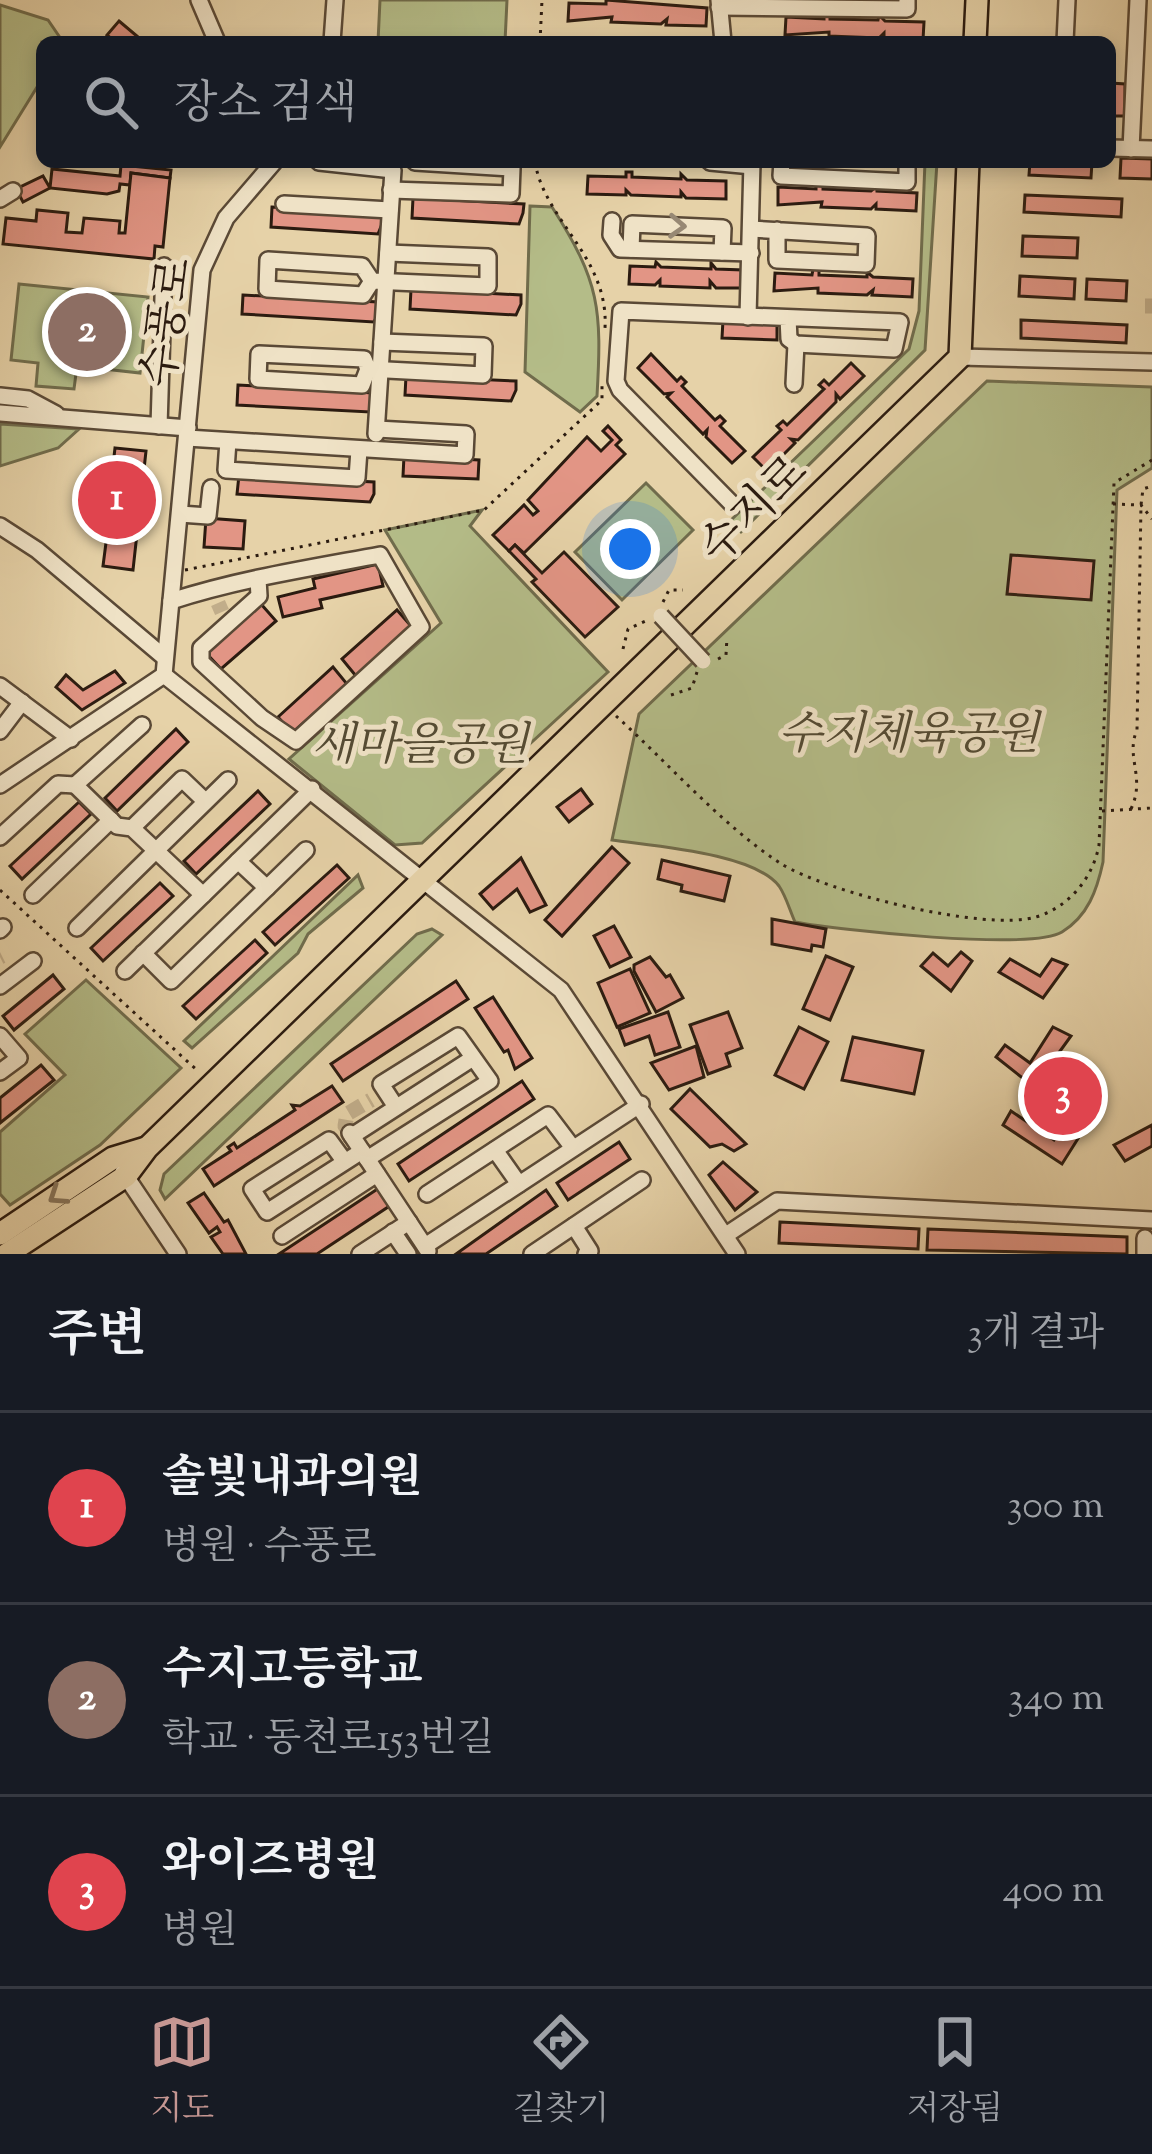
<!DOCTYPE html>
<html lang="ko">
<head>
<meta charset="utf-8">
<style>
	body { margin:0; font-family:"Sorts Mill Goudy","Noto Serif KR",serif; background:#20242c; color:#f1f3f6 }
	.you { position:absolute; left:630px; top:549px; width:42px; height:42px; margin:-30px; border:9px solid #fff; border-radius:50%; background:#1a73e8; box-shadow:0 0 0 18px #1a73e833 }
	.badge { display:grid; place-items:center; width:78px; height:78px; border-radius:50%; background:#c59692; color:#fff; font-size:39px; font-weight:700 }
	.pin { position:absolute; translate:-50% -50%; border:6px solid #fff; box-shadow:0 3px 12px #0006 }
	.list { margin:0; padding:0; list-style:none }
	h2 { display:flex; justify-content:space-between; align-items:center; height:156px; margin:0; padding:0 48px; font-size:51px }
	h2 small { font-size:39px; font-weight:400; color:#9ea1a6 }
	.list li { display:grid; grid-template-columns:78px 1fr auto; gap:36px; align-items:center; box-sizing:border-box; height:192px; padding:0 48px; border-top:3px solid #363941 }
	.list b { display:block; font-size:45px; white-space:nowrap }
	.list p { margin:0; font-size:39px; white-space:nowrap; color:#9ea1a6 }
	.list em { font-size:39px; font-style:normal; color:#9ea1a6 }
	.icon { flex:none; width:66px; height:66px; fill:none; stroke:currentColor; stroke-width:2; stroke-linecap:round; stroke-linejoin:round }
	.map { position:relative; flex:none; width:1152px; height:1254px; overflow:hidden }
	.search { position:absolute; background:#171b24; box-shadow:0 6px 18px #0003; left:36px; right:36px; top:36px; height:132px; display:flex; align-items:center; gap:30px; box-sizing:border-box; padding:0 42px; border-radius:18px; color:#9ea1a6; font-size:45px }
	.sheet { height:732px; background:#171b24 }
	nav { display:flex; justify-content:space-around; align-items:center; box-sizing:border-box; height:168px; border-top:3px solid #363941; background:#171b24; font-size:33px; color:#9ea1a6 }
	nav a { display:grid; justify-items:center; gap:6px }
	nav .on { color:#c59692 }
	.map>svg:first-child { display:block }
	.green { fill:#b4bc88; stroke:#706c4c; stroke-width:3 }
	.building { fill:#e29585; stroke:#2b1b10; stroke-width:3 }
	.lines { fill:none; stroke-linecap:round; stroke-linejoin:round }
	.minor-tunnel { stroke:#c1ad8a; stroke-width:15; stroke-dasharray:15 8; stroke-linecap:butt }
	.minor-casing { stroke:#5a4936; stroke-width:20 }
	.major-casing { stroke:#2b1b10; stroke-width:26 }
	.path { stroke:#2b1b10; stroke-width:3; stroke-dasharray:3 6; stroke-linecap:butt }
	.minor { stroke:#efe2c6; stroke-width:15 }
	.major { stroke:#e6d2a8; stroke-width:21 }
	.minor-bridge-casing { stroke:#5a4936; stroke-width:20; stroke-linecap:butt }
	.minor-bridge { stroke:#efe2c6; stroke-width:15 }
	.oneway { stroke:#978874 }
	.oneway2 { stroke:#88765c }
	.labels { text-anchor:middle; stroke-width:10; stroke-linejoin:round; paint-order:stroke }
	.street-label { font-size:45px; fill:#2b1b10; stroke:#efe2c6 }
	.park-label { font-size:45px; font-style:italic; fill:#544b34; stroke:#efe2c6 }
</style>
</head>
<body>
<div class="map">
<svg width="1152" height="1254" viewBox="0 0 1152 1254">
	<rect width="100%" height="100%" fill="#e6d2a8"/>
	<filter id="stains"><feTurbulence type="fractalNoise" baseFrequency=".00167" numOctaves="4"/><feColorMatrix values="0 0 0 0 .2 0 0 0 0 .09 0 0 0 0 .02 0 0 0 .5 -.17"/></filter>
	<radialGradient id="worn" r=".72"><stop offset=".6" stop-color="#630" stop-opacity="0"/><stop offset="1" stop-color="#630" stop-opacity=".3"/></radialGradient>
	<!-- green -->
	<g class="green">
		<polygon points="380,0 507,0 505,42 378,42"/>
		<polygon points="0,5 48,20 63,42 42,42 42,79 0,147"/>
		<polygon points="925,162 937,162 925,350 741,532 730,521 909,349 919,311"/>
		<path d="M 530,206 L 552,207 C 600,282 602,309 597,396 L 580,412 L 525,372 Z"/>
		<polygon points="19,284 148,297 140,373 77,366 74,389 36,386 38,363 11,360"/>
		<path d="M 987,381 L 1152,387 L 1152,468 L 1117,490 L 1103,862 C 1097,890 1088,916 1062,932 C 1031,951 837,930 795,922 C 790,911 786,896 779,886 C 754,853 652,846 612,840 L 639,714 Z"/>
		<polygon points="0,424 79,429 58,448 0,466"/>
		<polygon points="646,483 693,530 622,600 575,552"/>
		<polygon points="482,510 470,526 608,672 422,843 395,845 289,759 441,623 385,530"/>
		<polygon points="358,875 363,888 308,934 298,953 192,1048 184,1041"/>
		<polygon points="432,929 442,935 165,1199 160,1190 164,1174 417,934"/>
		<polygon points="86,980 181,1068 100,1145 10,1205 0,1194 0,1132 65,1075 25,1034"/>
	</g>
	<!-- building -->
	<g class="building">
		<polygon points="606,0 707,8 706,26 666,25 667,19 661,24 611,22 612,17 568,21 569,3 606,4"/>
		<polygon points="824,13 830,13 830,19 878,20 879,15 885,21 924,22 923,40 884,39 884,33 879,38 829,36 829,32 785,35 786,17 824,19"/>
		<polygon points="119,21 144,42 115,42 107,35"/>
		<polygon points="1110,83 1125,84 1125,116 1110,116"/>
		<polygon points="1121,158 1152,159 1152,179 1120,178"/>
		<polygon points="1030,162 1092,162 1091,178 1029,175"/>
		<polygon points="121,165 171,170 170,178 131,173 130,185 120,184 119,191 107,194 50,188 52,169 120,176"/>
		<polygon points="626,172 632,172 632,177 681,179 681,174 687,180 726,181 726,199 686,198 681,192 681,197 631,195 626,190 626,195 587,194 588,176 626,177"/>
		<polygon points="131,173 170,178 163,247 155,246 154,259 3,244 6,218 36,221 37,210 68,213 66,232 82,233 84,218 120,221 119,233 125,233"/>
		<polygon points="43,176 50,188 23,202 16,189"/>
		<polygon points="816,183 823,184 823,189 871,191 877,186 877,191 917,193 916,211 876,209 876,204 871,209 821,207 822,202 778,205 778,187 816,189"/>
		<polygon points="1025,195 1122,199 1121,217 1024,212"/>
		<polygon points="413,198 524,204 523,213 519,224 412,218"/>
		<polygon points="272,207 383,215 382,224 378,234 271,227"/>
		<polygon points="1023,236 1078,238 1077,258 1022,256"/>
		<polygon points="656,262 661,267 711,269 711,263 716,269 743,270 742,288 716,288 710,281 710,288 660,286 660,280 655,285 629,284 630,266 655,267"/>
		<polygon points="813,269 819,270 819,275 867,277 867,272 873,277 913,279 912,297 872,295 873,290 867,295 818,293 818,288 774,291 775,273 812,275"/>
		<polygon points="1020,276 1075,279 1074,299 1019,296"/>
		<polygon points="1087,279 1127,281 1126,301 1086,299"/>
		<polygon points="411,289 521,295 521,304 516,315 410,309"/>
		<polygon points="243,295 378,302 378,314 374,322 242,314"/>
		<polygon points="723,320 777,321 777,340 722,338"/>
		<polygon points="1021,320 1127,325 1126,343 1021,338"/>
		<polygon points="651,354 677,381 681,377 686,382 682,386 715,420 720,416 725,421 720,426 745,451 732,463 706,437 707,430 703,434 667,397 671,393 664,394 638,368"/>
		<polygon points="851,363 864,376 840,399 836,394 836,402 798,440 791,439 795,443 767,471 753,457 781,430 777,426 783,421 787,425 824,389 819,385 824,380 829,385"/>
		<polygon points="406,376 516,381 516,390 511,401 405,395"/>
		<polygon points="238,385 374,393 373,404 370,412 237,405"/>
		<polygon points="608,426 621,440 616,445 625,454 524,553 515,545 509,551 493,535 524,505 533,515 538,511 528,500 587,437 601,451 612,440 603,431"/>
		<polygon points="115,448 146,451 133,570 103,566 107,535 90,533 92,517 109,520 111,503 99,501 101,487 89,479 90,470 112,474"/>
		<polygon points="404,456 479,460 478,479 403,476"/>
		<polygon points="239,475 374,482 374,494 370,502 237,494"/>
		<polygon points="206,518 245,521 243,549 204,547"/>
		<polygon points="515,545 542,573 564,552 618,607 585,637 532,582 536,579 509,551"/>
		<polygon points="1011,555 1094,561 1091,600 1007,594"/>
		<polygon points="378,564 383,586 320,600 322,608 283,617 278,597 315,588 313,579"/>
		<polygon points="261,604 276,621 221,669 206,653"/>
		<polygon points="397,610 411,626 356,676 342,659"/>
		<polygon points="333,667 347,684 292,733 278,717"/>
		<polygon points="115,671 125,683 82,710 56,687 66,675 83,690"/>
		<polygon points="176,729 188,742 117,811 105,798"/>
		<polygon points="581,789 592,804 569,822 557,807"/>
		<polygon points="258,791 270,804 196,874 184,861"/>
		<polygon points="79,802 91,814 22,879 10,866"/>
		<polygon points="612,847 629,863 562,936 545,920"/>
		<polygon points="521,858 546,905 530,912 517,889 493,909 480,894"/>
		<polygon points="662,860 730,876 724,901 681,891 682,885 658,879"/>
		<polygon points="337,865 349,878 275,945 263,932"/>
		<polygon points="160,883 173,896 103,961 91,948"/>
		<polygon points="772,919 826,929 823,947 812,945 811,951 772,944"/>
		<polygon points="614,926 631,957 610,967 594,936"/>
		<polygon points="255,940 267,953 196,1019 183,1006"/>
		<polygon points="961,952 972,961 951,991 921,966 933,953 948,966"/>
		<polygon points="826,956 853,967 830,1020 803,1009"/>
		<polygon points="650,957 666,977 670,975 683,998 656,1012 634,971 634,965"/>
		<polygon points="1010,959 1040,976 1052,959 1067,965 1043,998 999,972"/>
		<polygon points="630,969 650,1013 617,1027 598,983"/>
		<polygon points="53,975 64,989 14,1030 3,1016"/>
		<polygon points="456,981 468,999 343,1081 331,1064"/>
		<polygon points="493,997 532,1058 515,1069 508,1050 504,1052 475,1008"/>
		<polygon points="668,1012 680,1047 655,1055 649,1036 625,1045 619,1029"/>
		<polygon points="728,1012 742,1048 726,1054 730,1066 708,1074 690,1025"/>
		<polygon points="799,1027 828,1042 804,1089 775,1075"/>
		<polygon points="1053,1027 1071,1036 1034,1087 996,1057 1005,1045 1030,1063"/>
		<polygon points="853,1037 923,1051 914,1094 842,1080"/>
		<polygon points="696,1046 704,1077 669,1090 651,1063"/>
		<polygon points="41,1065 54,1080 0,1123 0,1098"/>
		<polygon points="522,1081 534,1099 409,1181 398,1164"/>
		<polygon points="332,1086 343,1102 214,1186 203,1169 231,1151 228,1147 234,1143 237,1148 295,1110 292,1105 300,1106"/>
		<polygon points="690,1089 746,1144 734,1151 722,1144 710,1147 671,1109"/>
		<polygon points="1011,1111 1054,1140 1070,1117 1084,1129 1062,1164 1003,1125"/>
		<polygon points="1152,1125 1152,1146 1125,1161 1114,1145"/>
		<polygon points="619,1142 630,1159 568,1200 557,1183"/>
		<polygon points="723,1162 757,1192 735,1210 709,1175"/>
		<polygon points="379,1188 391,1205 317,1254 279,1254"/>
		<polygon points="546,1190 557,1206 486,1254 456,1254"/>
		<polygon points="204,1193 224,1222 228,1220 246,1254 223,1254 211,1237 220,1232 217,1227 209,1233 188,1203"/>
		<polygon points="780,1222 919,1229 918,1249 779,1243"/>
		<polygon points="928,1229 1127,1237 1127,1254 927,1250"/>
	</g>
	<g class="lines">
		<!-- minor-tunnel -->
		<g class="minor-tunnel">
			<polyline points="1145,306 1152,306"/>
			<polyline points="218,603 222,612"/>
			<polyline points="0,957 2,956"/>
			<polyline points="350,1133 345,1126 347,1114 371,1100"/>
		</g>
		<defs>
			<g id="minor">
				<polyline points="199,0 217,42"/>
				<polyline points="719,0 723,42"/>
				<polyline points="719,7 907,9 907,0"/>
				<polyline points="332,42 335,0"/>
				<polyline points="1065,42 1067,0"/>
				<polyline points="1110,148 1152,149"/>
				<polyline points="1131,149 1138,0"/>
				<polyline points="319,162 393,170 376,434"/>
				<polyline points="710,162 752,166"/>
				<polyline points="782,162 781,176 907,182 907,162"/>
				<polyline points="391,190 511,194 512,168 415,162"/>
				<polyline points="0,199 13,191"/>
				<polyline points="284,204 390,210"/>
				<polyline points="612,221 611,235 620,249 751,253"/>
				<polyline points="751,229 867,236 866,264 777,260 777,230"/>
				<polyline points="631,249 632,224 723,228 722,252"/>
				<polyline points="372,281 363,295 267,289 268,260 362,266 372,281 488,286 488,257 388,253"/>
				<polyline points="748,317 752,162"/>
				<polyline points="960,357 1152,362"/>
				<polyline points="368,369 362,385 258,379 259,354 364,359 368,369 483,375 484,346 382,342"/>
				<polyline points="794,384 796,344"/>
				<polyline points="0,396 28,399 56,414"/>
				<polyline points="0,413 188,428"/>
				<polyline points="159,426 164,266"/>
				<polyline points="187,438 465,455 466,434 377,429"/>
				<polyline points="228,441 226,470 357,478 359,450"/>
				<polyline points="733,505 620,390 616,381 621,311 900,322 894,349 796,344 789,339 788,318"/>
				<polyline points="180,514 208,516 211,488"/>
				<polyline points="0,526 37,550 164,657"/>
				<path d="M 171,601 C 239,579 310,568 380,555 L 421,627 L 296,741 L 262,718 L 201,662 L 201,648 L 259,596 L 258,579"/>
				<polyline points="164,675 561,990 737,1254"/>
				<polyline points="0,686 71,739"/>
				<polyline points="0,731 22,702"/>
				<polyline points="0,785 164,675 202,270 226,218 274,162"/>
				<polyline points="75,785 117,826 132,828 203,895"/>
				<polyline points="132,828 182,779 205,801"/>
				<polyline points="0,837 58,784 75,785 142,725"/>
				<polyline points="238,861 267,888"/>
				<polyline points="33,895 111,820"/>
				<polyline points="77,928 228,780"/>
				<polyline points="0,930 3,927"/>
				<polyline points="143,953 171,981 306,850"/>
				<polyline points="125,971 312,789"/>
				<polyline points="0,986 33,961"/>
				<polyline points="0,1036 19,1058 0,1072"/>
				<polyline points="350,1133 428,1251"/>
				<polyline points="352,1136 473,1058"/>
				<polyline points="495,1150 519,1184"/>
				<polyline points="367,1159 490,1081 458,1036 381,1084 396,1107"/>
				<polyline points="345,1162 329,1140 252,1189 267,1212 362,1151"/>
				<polyline points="123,1172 178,1254"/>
				<polyline points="427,1194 548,1115 573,1148"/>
				<polyline points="574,1226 590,1251 586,1254"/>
				<polyline points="393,1232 408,1254"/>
				<polyline points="726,1235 777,1201 1152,1220"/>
				<polyline points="282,1236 377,1174"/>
				<polyline points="1145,1238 1145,1254"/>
				<polyline points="425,1246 641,1104"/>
				<polyline points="360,1254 409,1222"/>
				<polyline points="532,1254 642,1180"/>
			</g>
			<g id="major">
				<polyline points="975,42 977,0"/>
				<polyline points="0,1234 113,1158 146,1148"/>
				<polyline points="7,1254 126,1176 147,1148 960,357 968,162"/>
			</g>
		</defs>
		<!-- minor casing -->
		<use href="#minor" class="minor-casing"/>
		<!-- major casing -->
		<use href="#major" class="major-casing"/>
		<!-- path -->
		<g class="path">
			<polyline points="540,42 542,0"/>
			<path d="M 535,162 C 545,222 609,257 605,328"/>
			<polyline points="1113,504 1141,505 1152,519"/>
			<polyline points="185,570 484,510 602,400 602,386"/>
			<polyline points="663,602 669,590 683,590"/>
			<polyline points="623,649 628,629 648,620"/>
			<polyline points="718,659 726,655 727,637"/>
			<polyline points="671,695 692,688 697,672"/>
			<path d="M 616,716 C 667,762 723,826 780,863 C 825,892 985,932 1036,917 C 1069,907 1093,878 1099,845 L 1114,483 L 1152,460"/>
			<path d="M 1131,809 C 1146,777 1125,757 1137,730 L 1141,505 L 1143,489 L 1152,486"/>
			<polyline points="1102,811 1152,808"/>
			<polyline points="0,890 199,1072"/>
		</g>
		<!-- minor -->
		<use href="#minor" class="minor"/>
		<!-- major -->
		<use href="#major" class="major"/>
		<defs>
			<polyline id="minor-bridge" points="661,616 703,661"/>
		</defs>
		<!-- minor-bridge casing -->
		<use href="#minor-bridge" class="minor-bridge-casing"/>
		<!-- minor-bridge -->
		<use href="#minor-bridge" class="minor-bridge"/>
	</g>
	<!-- one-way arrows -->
	<defs><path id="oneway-chevron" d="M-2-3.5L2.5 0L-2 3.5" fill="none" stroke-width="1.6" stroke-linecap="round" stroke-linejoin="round" transform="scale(3)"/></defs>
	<use class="oneway" href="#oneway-chevron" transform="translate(677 226) rotate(3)"/>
	<use class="oneway2" href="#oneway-chevron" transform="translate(57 1196) rotate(146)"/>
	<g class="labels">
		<!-- street labels -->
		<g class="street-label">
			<text transform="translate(165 322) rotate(-82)" y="16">수풍로</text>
			<text transform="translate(752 508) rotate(-45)" y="16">수지로</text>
		</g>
		<!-- park labels -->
		<g class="park-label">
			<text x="909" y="748">수지체육공원</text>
			<text x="420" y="759">새마을공원</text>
		</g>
	</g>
	<rect width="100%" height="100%" filter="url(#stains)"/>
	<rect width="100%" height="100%" fill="url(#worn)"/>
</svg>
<div class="you"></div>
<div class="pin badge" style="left:117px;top:500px;background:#e0444e">1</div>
<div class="pin badge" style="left:87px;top:332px;background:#8d6e63">2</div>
<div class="pin badge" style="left:1063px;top:1096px;background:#e0444e">3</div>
<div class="search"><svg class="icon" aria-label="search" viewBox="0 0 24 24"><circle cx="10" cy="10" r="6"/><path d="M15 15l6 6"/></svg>장소 검색</div>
</div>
<section class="sheet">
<h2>주변<small>3개 결과</small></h2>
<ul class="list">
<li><span class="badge" style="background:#e0444e">1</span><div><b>솔빛내과의원</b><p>병원 · 수풍로</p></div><em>300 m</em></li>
<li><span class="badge" style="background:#8d6e63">2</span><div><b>수지고등학교</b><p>학교 · 동천로153번길</p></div><em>340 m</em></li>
<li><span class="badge" style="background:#e0444e">3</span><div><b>와이즈병원</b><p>병원</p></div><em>400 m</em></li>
</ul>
</section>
<nav>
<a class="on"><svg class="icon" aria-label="map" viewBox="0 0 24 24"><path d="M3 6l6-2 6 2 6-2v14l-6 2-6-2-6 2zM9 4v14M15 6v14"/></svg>지도</a>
<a><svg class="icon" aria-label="directions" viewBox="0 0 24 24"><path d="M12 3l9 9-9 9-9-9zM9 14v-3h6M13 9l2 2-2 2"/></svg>길찾기</a>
<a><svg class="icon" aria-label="saved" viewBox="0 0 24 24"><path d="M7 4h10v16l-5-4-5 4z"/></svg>저장됨</a>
</nav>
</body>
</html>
